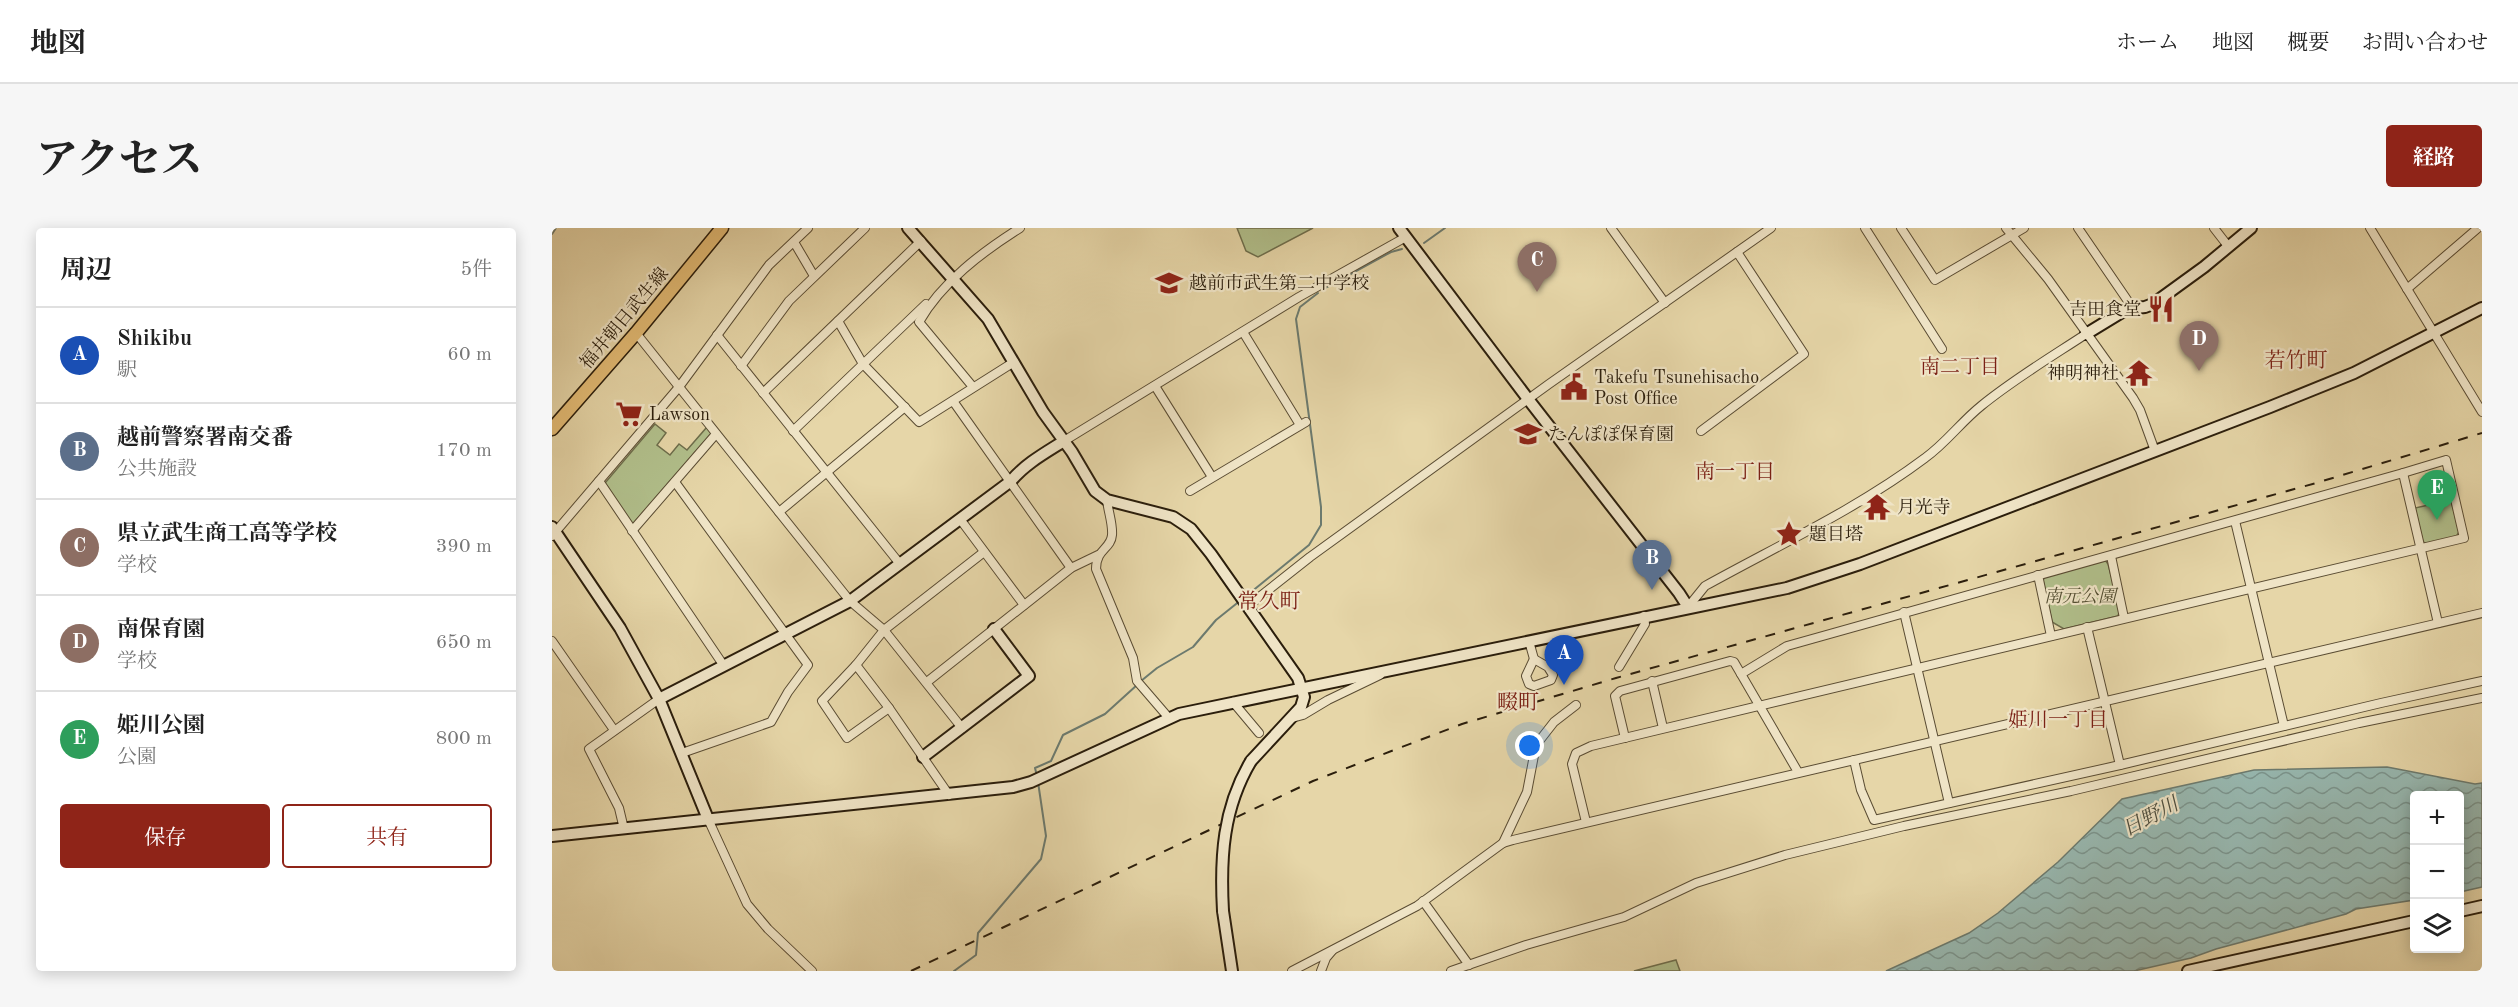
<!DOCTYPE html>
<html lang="ja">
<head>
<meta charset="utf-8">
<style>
	body { margin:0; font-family:"Old Standard TT","Noto Serif JP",serif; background:#f6f6f6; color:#222 }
	.controls { position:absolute; right:18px; bottom:18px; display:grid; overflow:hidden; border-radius:6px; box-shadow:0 3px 15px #0003 }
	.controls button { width:54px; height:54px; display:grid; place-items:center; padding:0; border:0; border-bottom:2px solid #e0e0e0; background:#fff; color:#222; font:30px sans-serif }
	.you { position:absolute; left:978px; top:518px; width:21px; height:21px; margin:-15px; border:4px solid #fff; border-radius:50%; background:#1a73e8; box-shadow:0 0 0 9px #1a73e833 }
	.badge { display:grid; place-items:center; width:39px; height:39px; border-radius:50%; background:#8f2418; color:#fff; font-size:20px; font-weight:700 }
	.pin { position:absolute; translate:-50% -50px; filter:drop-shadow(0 2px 3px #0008) }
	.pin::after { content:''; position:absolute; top:32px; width:21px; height:18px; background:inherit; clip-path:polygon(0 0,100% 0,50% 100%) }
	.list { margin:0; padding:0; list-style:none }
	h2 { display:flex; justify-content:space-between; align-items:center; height:78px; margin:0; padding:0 24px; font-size:26px }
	h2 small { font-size:20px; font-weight:400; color:#767676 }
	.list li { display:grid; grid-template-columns:39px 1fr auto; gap:18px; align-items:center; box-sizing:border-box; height:96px; padding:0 24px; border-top:2px solid #e0e0e0 }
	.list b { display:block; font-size:22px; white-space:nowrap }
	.list p { margin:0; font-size:20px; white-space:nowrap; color:#767676 }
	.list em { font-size:20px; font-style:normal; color:#767676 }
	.actions { display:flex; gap:12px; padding:18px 24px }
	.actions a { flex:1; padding:14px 0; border:2px solid #8f2418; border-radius:6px; text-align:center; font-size:21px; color:#8f2418 }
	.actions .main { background:#8f2418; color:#fff }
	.icon { flex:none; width:33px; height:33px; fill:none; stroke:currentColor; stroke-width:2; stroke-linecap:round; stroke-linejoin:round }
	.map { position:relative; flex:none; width:1930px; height:743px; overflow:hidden; border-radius:6px }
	header { display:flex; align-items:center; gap:36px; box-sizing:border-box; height:84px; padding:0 30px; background:#fff; border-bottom:2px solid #e0e0e0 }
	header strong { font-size:28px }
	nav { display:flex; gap:33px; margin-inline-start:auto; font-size:21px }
	.intro { display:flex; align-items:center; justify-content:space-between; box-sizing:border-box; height:144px; padding:0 36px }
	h1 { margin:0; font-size:42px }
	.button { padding:15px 27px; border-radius:6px; background:#8f2418; color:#fff; font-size:21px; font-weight:700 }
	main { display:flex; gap:36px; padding:0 36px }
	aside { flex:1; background:#fff; border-radius:6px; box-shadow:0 3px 15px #0003 }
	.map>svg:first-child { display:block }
	.green { fill:#b1bf8b; stroke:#6e6e4c; stroke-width:1.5 }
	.water { fill:url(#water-waves); stroke:#6c7a6e; stroke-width:1.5 }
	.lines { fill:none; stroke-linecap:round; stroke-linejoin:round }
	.stream { stroke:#6c7a6e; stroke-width:2 }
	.street-casing { stroke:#5a4c33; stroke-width:10 }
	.secondary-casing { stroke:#2b1e0c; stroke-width:14 }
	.primary-casing { stroke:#2b1e0c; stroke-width:15 }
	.street { stroke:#efe4c6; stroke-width:8 }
	.secondary { stroke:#efe4c6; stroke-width:10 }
	.primary { stroke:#e3bb74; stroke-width:12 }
	.rail { stroke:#2b1e0c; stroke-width:2; stroke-dasharray:10 10; stroke-linecap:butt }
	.secondary-bridge-casing { stroke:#2b1e0c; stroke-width:14; stroke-linecap:butt }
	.secondary-bridge { stroke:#efe4c6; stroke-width:10 }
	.labels { text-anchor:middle; stroke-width:4.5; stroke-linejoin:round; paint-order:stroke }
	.poi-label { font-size:18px; fill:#2b1e0c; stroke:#efe4c6; text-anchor:start }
	.street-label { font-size:18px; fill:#2b1e0c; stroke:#efe4c6 }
	.park-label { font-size:18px; font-style:italic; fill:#534e32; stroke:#efe4c6 }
	.neighbourhood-label { font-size:20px; fill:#7a1f14; stroke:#efe4c6 }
	.water-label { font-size:20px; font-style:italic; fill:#4b4c3d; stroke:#efe4c6 }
	.quarter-label { font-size:21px; fill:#7a1f14; stroke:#efe4c6 }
</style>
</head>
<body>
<header>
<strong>地図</strong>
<nav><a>ホーム</a><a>地図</a><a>概要</a><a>お問い合わせ</a></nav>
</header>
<div class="intro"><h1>アクセス</h1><a class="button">経路</a></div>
<main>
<aside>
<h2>周辺<small>5件</small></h2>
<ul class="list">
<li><span class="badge" style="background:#1a4fb4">A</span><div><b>Shikibu</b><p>駅</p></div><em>60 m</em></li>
<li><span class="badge" style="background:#5c6f8a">B</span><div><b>越前警察署南交番</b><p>公共施設</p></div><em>170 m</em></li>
<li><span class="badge" style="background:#8d6e63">C</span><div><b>県立武生商工高等学校</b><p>学校</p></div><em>390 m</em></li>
<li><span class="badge" style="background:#8d6e63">D</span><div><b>南保育園</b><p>学校</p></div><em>650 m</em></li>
<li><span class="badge" style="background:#2e9e5b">E</span><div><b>姫川公園</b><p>公園</p></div><em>800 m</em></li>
</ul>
<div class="actions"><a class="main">保存</a><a>共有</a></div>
</aside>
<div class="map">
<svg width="1930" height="743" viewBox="0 0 1930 743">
	<defs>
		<pattern id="water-waves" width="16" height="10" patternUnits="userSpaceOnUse" patternTransform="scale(1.5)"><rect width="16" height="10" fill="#97b7af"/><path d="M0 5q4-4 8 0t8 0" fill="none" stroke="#7b948d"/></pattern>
	</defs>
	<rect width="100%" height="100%" fill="#e6d6a8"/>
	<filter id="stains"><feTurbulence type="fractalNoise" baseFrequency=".00333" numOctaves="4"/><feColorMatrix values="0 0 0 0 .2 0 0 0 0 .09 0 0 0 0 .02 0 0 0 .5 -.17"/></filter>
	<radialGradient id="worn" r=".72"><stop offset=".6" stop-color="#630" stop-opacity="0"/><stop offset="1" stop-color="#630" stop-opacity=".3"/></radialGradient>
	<!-- green -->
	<g class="green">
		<polygon points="685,0 761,0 706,29 694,23"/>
		<polygon points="103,196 114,205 105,217 118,227 127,216 135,222 155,199 160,205 80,297 53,255"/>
		<polygon points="1899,272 1907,304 1904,309 1875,316 1871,314 1863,280"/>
		<polygon points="1553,332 1556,336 1568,381 1566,388 1512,401 1500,394 1491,352 1494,347"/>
		<polygon points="1124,732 1128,743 1082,743"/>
	</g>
	<!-- water -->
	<polygon class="water" points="1835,539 1923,556 1930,555 1930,659 1908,664 1908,568 1862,568 1862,672 1804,681 1794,686 1664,721 1639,730 1582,743 1334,743 1417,705 1446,685 1506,634 1570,571 1702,542"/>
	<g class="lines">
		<!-- stream -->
		<g class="stream">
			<polyline points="0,6 4,0"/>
			<polyline points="872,15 893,0"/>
			<polyline points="773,60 839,24 850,21"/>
			<polyline points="693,369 757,317 769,297 769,279 744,91 748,79 766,65"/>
			<polyline points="589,453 605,440 641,419 664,392 689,372"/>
			<polyline points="485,548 483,540 499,533 511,507 553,486 585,457"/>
			<polyline points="402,743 424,727 426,705 489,631 494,608 486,554"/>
		</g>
		<defs>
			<g id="street">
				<polyline points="1059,0 1113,75"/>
				<polyline points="1313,0 1390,121"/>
				<polyline points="1349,0 1383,52 1472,0"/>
				<polyline points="1454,0 1496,51 1581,170 1588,182 1603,223"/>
				<polyline points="1526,0 1580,79"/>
				<polyline points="1662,0 1676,18"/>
				<polyline points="1818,0 1930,184"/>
				<polyline points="242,14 262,48"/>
				<polyline points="1855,61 1926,0"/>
				<polyline points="286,93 311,136 367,194 462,134"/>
				<polyline points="691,104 748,197"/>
				<polyline points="84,105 298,373 332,402 410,500"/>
				<polyline points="165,107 348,336"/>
				<polyline points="189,138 237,73 313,0"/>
				<polyline points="603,158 660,249"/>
				<path d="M 421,159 L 367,94 C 390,54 430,24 468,0"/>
				<polyline points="211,165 369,13"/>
				<polyline points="401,173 519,340"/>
				<polyline points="241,203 374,76"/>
				<polyline points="1149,203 1252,126 1185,24"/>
				<polyline points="512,213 747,69 854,9"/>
				<polyline points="47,253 172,438"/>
				<polyline points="123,254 256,437 236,464 219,494 130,525"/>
				<polyline points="638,263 754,194"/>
				<path d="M 555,272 C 556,283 561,296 560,307 C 559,321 544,321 544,341 L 581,430 L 585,453 L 616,489"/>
				<polyline points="227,284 353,179"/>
				<polyline points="408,291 472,377"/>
				<polyline points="1683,293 1732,498"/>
				<polyline points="80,303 164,206"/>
				<polyline points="0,308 127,159 217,37 256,0"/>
				<polyline points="1559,328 1572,390"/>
				<polyline points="1486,347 1499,408"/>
				<polyline points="696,378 758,329 997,156 1219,0"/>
				<path d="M 1136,379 L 1153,358 C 1227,317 1305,281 1373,230 C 1394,215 1409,194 1429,178 C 1462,151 1499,129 1534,106"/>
				<polyline points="1352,384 1397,575"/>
				<polyline points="1535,399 1568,537"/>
				<polyline points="0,413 62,502"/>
				<polyline points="977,413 982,431"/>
				<polygon points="982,431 996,439 1001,447 999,452 982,458 977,456 974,448"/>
				<polyline points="304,437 337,480 397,567"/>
				<polyline points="1067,439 1093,396 1092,388"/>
				<polyline points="1189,446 1235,418 1851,245 1886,395"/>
				<polyline points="1100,453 1111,500"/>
				<polyline points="375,454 519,340 546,327"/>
				<polyline points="681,474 707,505"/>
				<polyline points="337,480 295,510 270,473 304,437 332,402 432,324"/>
				<polyline points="740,490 751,487 776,472 828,447"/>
				<polyline points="1073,510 1063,468 1068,463 1178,433 1182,434 1189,446 1246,544"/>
				<polyline points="1302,532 1309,562 1322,592 1568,537 1829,475 1930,453"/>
				<polyline points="156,591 195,676 216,701 260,743"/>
				<polyline points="1034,594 1020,536 1024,525 1039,518 1912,310 1894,232 1851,245"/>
				<polyline points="72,601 67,580 37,521 107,471"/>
				<polyline points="951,615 975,564 984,517 1002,494 1024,477"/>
				<polyline points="871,673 917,737"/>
				<polyline points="740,743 865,678 951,615 961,612 1930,385"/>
				<polyline points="769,743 774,730 780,723"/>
				<polyline points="899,743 974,717 1072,689 1144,655 1233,627 1352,598 1519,563 1807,495 1930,470"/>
			</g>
			<g id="secondary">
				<polyline points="356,0 436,91 491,184 520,224 543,263 555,272 621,289 639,301 659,326 746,450 752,469 749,479 699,533"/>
				<polyline points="847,0 976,171 1127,365 1136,379"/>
				<polyline points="1534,106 1575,81 1593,79 1601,76 1652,39 1699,0"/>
				<polyline points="0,299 68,400 107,471 156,591"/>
				<path d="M 107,471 L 298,373 L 459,253 C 473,236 493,225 512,213"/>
				<polyline points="371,529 477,448 442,401"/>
				<polyline points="0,608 461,559 479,554 627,486 1235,360 1308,336 1718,179 1802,145 1930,80"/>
				<polyline points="671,683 680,743"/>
				<polyline points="1908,683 1930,678"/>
				<polyline points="1636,743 1862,693"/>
			</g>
			<polyline id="primary" points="0,201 84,105 170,0"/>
		</defs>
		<!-- street casing -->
		<use href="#street" class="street-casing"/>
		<!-- secondary casing -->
		<use href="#secondary" class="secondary-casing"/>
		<!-- primary casing -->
		<use href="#primary" class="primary-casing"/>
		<!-- street -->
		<use href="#street" class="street"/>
		<!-- secondary -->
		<use href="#secondary" class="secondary"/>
		<!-- primary -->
		<use href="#primary" class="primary"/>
		<!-- rail -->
		<polyline class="rail" points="359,743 761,553 910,496 1064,450 1764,255 1930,205"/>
		<defs>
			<path id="secondary-bridge" d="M 671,683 C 668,629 671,580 699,533"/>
		</defs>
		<!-- secondary-bridge casing -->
		<use href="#secondary-bridge" class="secondary-bridge-casing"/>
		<!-- secondary-bridge -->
		<use href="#secondary-bridge" class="secondary-bridge"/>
	</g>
	<!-- icons -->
	<defs>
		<symbol id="school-bare" viewBox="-9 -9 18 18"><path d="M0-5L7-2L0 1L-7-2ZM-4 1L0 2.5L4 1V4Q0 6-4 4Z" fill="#8f2418" stroke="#efe4c6" stroke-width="2.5" paint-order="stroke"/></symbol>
		<symbol id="restaurant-bare" viewBox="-9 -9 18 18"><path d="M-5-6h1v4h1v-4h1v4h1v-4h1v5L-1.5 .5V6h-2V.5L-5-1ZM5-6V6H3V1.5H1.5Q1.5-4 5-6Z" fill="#8f2418" stroke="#efe4c6" stroke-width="2.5" paint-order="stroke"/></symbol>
		<symbol id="temple-bare" viewBox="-9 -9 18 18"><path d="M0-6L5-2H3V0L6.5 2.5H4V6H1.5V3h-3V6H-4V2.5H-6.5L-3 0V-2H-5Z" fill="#8f2418" stroke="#efe4c6" stroke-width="2.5" paint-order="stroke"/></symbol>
		<symbol id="civic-bare" viewBox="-9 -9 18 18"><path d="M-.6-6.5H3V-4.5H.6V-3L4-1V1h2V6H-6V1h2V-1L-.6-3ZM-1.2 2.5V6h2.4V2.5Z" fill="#8f2418" stroke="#efe4c6" stroke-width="2.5" paint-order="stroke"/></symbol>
		<symbol id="supermarket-bare" viewBox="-9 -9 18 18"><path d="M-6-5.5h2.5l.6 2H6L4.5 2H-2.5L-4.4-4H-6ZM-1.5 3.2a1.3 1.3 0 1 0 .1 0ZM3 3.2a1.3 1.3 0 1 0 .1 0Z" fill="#8f2418" stroke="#efe4c6" stroke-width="2.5" paint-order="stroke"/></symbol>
		<symbol id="sight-bare" viewBox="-9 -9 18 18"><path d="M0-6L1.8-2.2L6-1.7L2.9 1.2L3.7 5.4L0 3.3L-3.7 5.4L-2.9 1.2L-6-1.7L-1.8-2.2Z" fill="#8f2418" stroke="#efe4c6" stroke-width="2.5" paint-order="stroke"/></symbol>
	</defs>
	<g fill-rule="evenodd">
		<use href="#school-bare" x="598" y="36" width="38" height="38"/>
		<use href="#restaurant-bare" x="1590" y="62" width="38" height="38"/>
		<use href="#temple-bare" x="1568" y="126" width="38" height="38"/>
		<use href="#civic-bare" x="1003" y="140" width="38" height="38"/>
		<use href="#supermarket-bare" x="58" y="167" width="38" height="38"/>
		<use href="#school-bare" x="957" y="187" width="38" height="38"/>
		<use href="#temple-bare" x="1306" y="260" width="38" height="38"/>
		<use href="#sight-bare" x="1218" y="287" width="38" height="38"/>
	</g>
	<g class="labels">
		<!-- poi labels -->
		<g class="poi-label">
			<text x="637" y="61">越前市武生第二中学校</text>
			<text x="1589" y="87" text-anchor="end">吉田食堂</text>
			<text x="1567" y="151" text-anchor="end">神明神社</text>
			<text x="1042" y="155">Takefu Tsunehisacho<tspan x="1042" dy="21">Post Office</tspan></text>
			<text x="97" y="192">Lawson</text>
			<text x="996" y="212">たんぽぽ保育園</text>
			<text x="1345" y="285">月光寺</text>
			<text x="1257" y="312">題目塔</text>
		</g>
		<!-- street labels -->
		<g class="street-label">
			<text transform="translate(72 90) rotate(-50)" y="6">福井朝日武生線</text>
		</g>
		<!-- park labels -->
		<g class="park-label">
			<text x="1528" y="374">南元公園</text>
		</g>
		<!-- neighbourhood labels -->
		<g class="neighbourhood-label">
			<text x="1408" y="145">南二丁目</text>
			<text x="1183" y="250">南一丁目</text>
			<text x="1506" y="498">姫川一丁目</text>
		</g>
		<!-- water labels -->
		<g class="water-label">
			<text transform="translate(1598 588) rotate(-28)" y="7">日野川</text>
		</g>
		<!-- quarter labels -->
		<g class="quarter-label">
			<text x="1744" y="139">若竹町</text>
			<text x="717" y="380">常久町</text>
			<text x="966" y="481">畷町</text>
		</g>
	</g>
	<rect width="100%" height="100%" filter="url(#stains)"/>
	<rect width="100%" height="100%" fill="url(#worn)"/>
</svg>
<div class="controls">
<button>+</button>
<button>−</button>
<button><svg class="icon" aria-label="layers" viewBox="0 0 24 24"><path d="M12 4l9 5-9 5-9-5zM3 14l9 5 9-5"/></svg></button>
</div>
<div class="you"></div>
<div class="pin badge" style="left:1012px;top:457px;background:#1a4fb4">A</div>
<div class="pin badge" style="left:1100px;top:362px;background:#5c6f8a">B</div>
<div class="pin badge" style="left:985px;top:64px;background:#8d6e63">C</div>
<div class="pin badge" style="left:1647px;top:143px;background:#8d6e63">D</div>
<div class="pin badge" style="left:1885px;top:292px;background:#2e9e5b">E</div>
</div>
</main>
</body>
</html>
